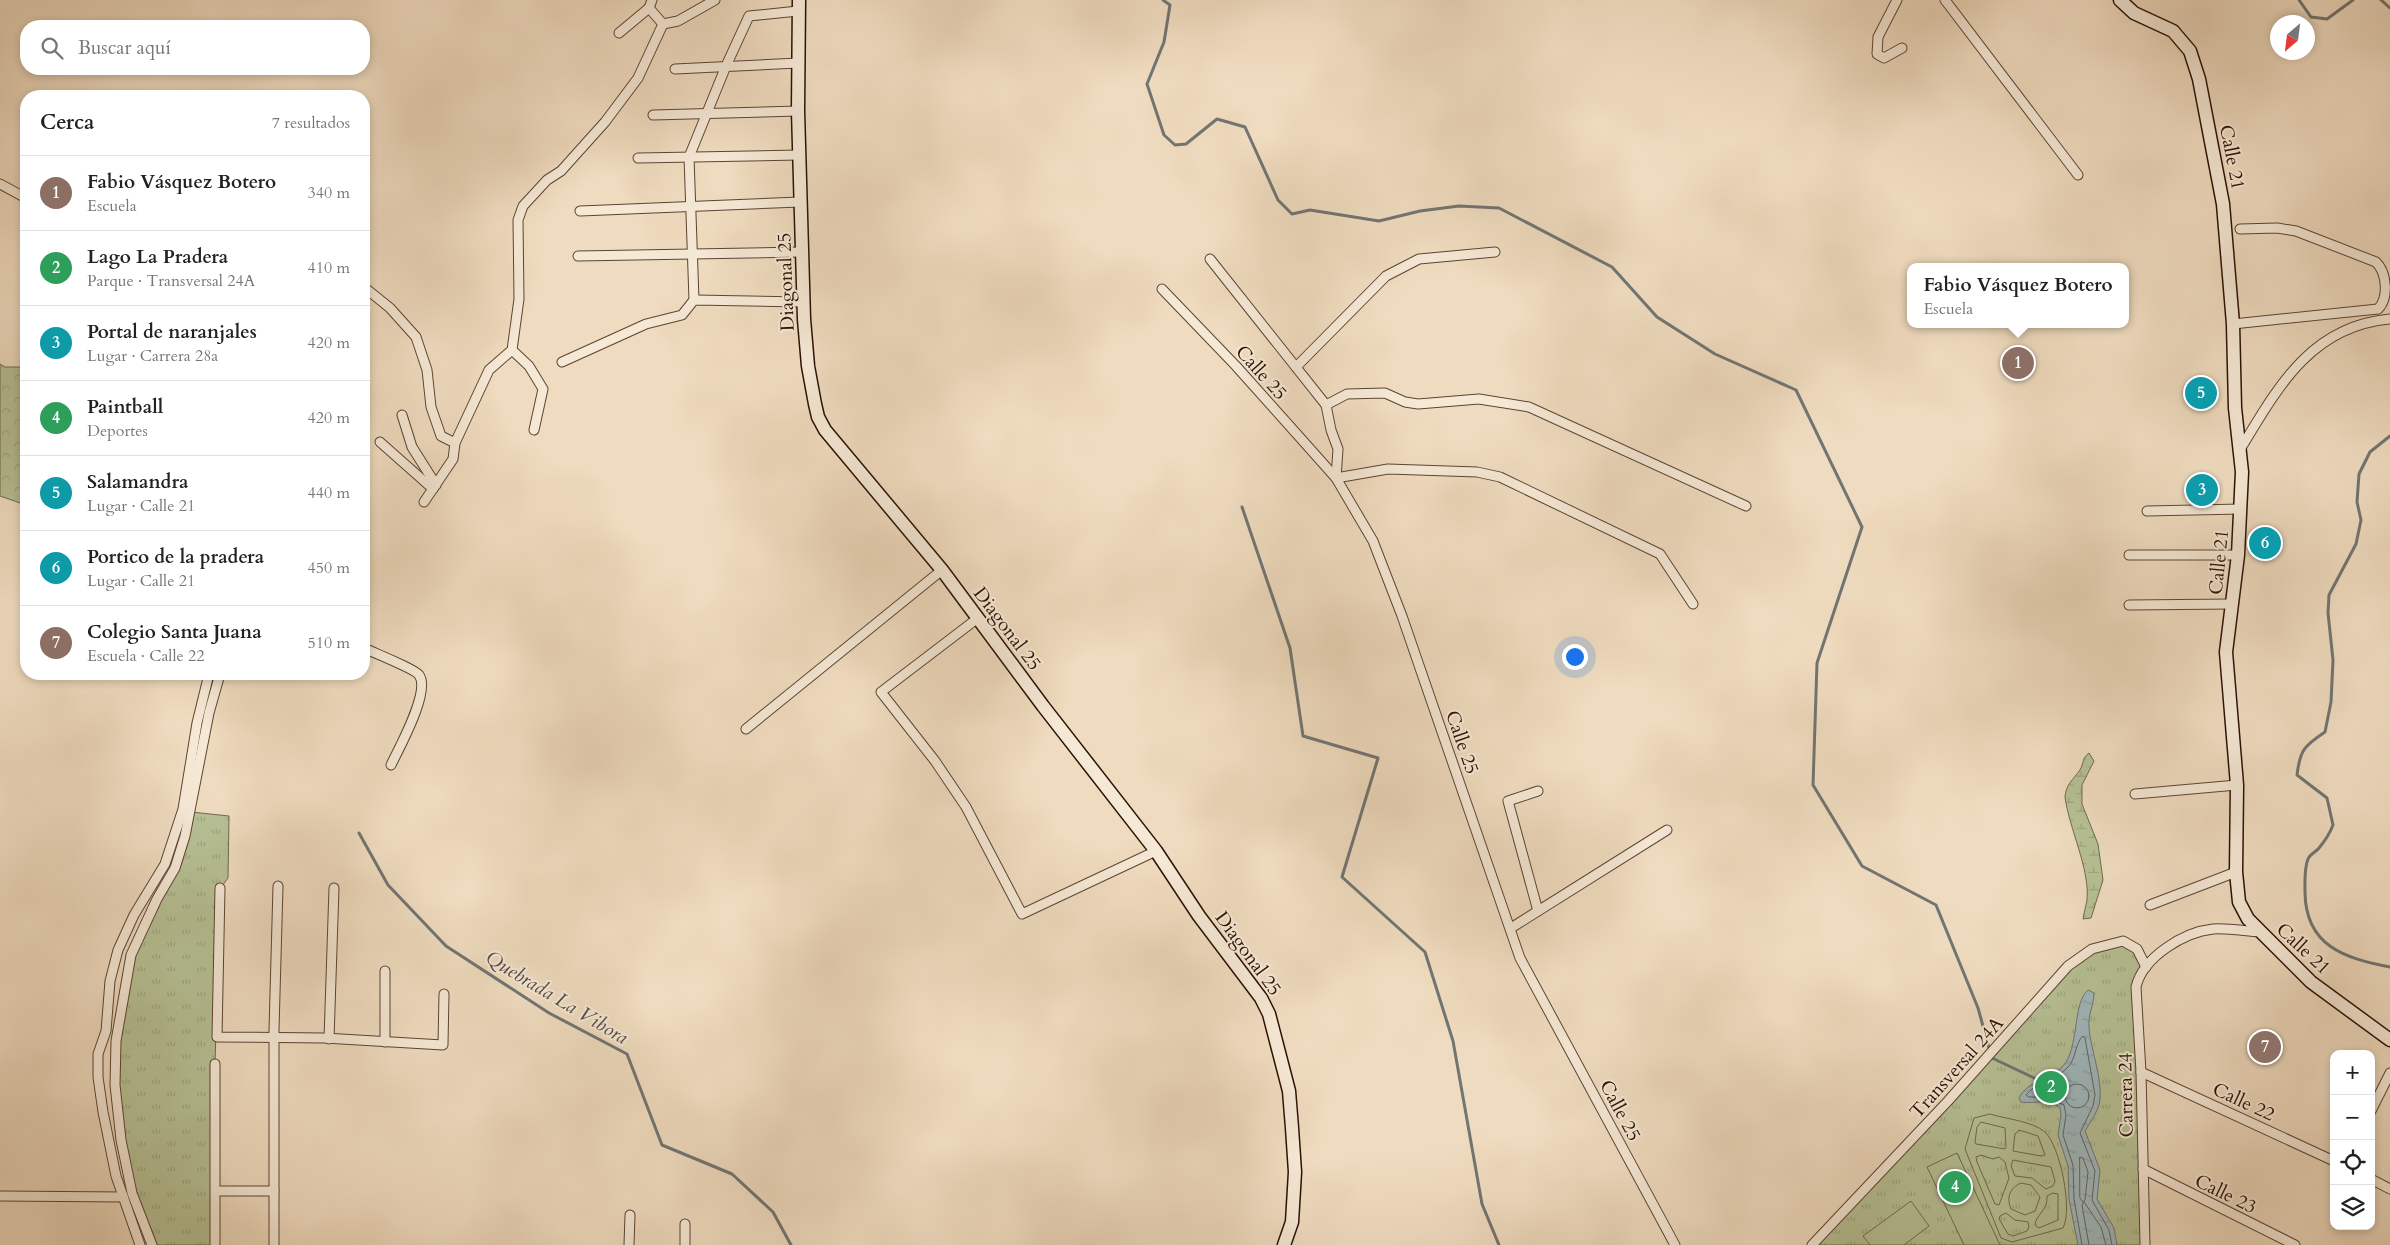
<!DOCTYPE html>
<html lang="es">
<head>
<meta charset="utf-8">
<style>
	body { margin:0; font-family:Cardo,serif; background:#f6f6f6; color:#222 }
	.controls { position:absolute; right:15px; bottom:15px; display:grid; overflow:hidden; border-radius:10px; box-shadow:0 2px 8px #0003 }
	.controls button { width:45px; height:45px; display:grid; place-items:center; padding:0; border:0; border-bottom:1px solid #e0e0e0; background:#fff; color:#222; font:25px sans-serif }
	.compass { position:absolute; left:2270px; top:15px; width:45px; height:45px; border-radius:50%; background:#fff; box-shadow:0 2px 8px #0003; rotate:208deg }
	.you { position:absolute; left:1574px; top:656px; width:18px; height:18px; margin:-12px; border:4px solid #fff; border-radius:50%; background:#1a73e8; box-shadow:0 0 0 8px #1a73e833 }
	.badge { display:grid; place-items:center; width:32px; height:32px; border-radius:50%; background:#2563eb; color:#fff; font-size:16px; font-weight:700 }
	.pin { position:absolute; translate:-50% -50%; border:2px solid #fff; box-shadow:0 1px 5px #0006 }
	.popup { position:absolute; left:1907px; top:263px; width:222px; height:65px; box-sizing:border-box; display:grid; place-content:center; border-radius:10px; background:#fff; filter:drop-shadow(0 1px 4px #0005); font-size:16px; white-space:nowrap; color:#767676 }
	.popup b { font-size:19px; color:#222 }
	.popup::after { content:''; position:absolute; left:50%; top:100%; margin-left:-10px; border:10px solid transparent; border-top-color:#fff }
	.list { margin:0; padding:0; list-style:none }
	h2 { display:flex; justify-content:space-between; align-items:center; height:65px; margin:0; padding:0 20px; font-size:21px }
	h2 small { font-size:16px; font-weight:400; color:#767676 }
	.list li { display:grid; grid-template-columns:32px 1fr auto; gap:15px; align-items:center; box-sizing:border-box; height:75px; padding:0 20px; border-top:1px solid #e0e0e0 }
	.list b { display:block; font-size:19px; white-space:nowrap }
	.list p { margin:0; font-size:16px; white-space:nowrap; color:#767676 }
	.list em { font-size:16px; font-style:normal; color:#767676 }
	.icon { flex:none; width:28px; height:28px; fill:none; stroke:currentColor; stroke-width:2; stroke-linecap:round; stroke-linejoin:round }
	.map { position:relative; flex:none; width:2390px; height:1245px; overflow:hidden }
	.search { position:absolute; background:#fff; box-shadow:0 2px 8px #0003; left:20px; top:20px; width:350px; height:55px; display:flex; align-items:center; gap:12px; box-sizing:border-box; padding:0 18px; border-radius:20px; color:#767676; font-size:19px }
	.panel { position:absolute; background:#fff; box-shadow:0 2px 8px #0003; left:20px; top:90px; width:350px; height:590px; border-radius:20px }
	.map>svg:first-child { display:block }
	.grass { fill:url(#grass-tufts); stroke:#70694c }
	.forest { fill:url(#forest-crowns); stroke:#70694c }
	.wetland { fill:url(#wetland-marsh); stroke:#70694c }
	.pitch { fill:#b6c195; stroke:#70694c; fill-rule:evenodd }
	.water { fill:url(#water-ripples); stroke:#717573 }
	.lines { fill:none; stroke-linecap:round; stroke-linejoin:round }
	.shore { stroke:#656460; stroke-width:1 }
	.stream { stroke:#717573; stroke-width:3 }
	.street-casing { stroke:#5c4433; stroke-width:11 }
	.secondary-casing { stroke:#2b1104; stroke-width:15 }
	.street { stroke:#f5e8d5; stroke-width:9 }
	.secondary { stroke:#f5e8d5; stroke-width:12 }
	.labels { text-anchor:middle; stroke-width:4; stroke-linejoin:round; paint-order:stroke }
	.street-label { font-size:19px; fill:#2b1104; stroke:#f5e8d5 }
	.water-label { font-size:20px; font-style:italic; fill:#544b45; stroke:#f5e8d5 }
</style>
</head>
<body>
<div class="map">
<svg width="2390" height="1245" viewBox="0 0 2390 1245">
	<defs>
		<pattern id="grass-tufts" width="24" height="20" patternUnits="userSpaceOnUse" patternTransform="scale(1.25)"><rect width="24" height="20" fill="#b6c195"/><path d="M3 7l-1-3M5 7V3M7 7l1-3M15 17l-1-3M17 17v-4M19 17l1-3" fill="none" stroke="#9da57f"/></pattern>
		<pattern id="forest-crowns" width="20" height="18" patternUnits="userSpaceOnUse" patternTransform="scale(1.25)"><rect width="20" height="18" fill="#b6c195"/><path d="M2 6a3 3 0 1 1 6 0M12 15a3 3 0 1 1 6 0" fill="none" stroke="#9da57f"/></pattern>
		<pattern id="wetland-marsh" width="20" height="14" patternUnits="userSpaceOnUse" patternTransform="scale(1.25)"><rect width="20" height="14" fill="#b6c195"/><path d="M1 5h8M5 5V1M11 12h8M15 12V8" fill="none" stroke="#9da57f"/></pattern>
		<pattern id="water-ripples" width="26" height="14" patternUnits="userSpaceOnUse" patternTransform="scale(1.25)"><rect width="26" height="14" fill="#9fb8bd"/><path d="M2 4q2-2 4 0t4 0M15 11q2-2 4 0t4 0" fill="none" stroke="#899da1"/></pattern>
	</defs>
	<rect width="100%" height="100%" fill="#efdbbf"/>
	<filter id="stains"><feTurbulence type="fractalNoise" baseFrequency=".004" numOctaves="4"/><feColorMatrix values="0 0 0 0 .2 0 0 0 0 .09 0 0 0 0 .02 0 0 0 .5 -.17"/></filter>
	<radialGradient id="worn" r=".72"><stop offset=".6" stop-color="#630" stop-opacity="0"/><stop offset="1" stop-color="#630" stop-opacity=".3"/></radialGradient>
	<!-- grass -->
	<g class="grass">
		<polygon points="191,812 229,816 228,878 220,889 215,1064 215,1245 152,1245 138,1209 115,1085 128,970 175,868"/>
		<polygon points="2130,944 2146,967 2138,978 2145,1245 1812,1245 2068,966 2092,949"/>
	</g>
	<!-- forest -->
	<polygon class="forest" points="0,364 5,367 26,367 26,505 0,496"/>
	<!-- wetland -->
	<path class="wetland" d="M 2089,753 L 2094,761 L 2082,785 L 2082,804 L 2098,844 L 2103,880 L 2091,918 L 2083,919 C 2084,912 2086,906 2087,900 C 2090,869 2069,828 2065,797 C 2066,784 2073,780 2080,770 C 2084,763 2082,758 2089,753 Z"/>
	<!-- pitch -->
	<g class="pitch">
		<path d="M 1990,1114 C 2006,1119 2032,1121 2045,1132 C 2060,1146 2073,1209 2063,1228 L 2012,1242 L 2001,1238 L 1965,1149 L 1974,1118 ZM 1981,1122 L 2005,1128 L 2006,1147 L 2005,1149 L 1976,1144 L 1975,1142 L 1977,1127 ZM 2019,1130 L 2038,1136 L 2045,1155 L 2041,1156 L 2013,1151 L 2015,1134 ZM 1981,1155 L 1993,1159 L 1999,1157 L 2005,1162 L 2009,1178 L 1999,1205 L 1995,1204 L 1977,1162 L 1976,1157 ZM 2013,1160 L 2051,1167 L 2055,1181 L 2053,1186 L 2046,1189 L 2032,1178 L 2015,1176 L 2011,1166 ZM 2021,1183 L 2031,1185 L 2040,1197 L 2035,1211 L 2025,1215 L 2011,1209 C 2006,1197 2010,1188 2021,1183 ZM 2053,1193 L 2058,1194 L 2058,1220 L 2039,1228 L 2035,1225 C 2036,1214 2048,1211 2047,1196 ZM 2006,1213 L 2015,1220 L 2028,1222 L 2029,1227 L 2027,1231 L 2013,1236 L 2008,1234 L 1999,1219 L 2000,1216 Z"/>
		<polygon points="1957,1153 2000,1245 1964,1245 1927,1167"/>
		<polygon points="1911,1201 1929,1226 1904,1245 1870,1245 1863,1236"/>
	</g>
	<!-- water -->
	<path class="water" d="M 2088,990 L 2094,993 C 2094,1005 2088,1014 2089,1027 C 2090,1049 2106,1087 2098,1108 C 2095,1116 2089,1124 2085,1131 L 2100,1170 L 2097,1199 L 2114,1228 L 2117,1245 L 2078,1245 L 2069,1199 L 2068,1166 L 2058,1135 L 2061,1115 L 2060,1108 C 2048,1098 2035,1104 2021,1102 L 2019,1098 C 2029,1078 2055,1080 2066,1062 C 2079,1041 2073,1003 2088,990 Z"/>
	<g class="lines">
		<!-- shore -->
		<g class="shore">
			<circle cx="2077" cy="1096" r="12"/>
			<polygon points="2080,1157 2083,1158 2088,1172 2085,1200 2083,1202 2080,1198"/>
			<path d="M 2082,1245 L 2074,1199 L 2073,1165 L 2063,1135 L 2066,1115 L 2064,1105 L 2047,1097 L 2029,1097 L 2026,1095 C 2033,1084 2058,1079 2068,1067 C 2076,1059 2075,1043 2083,1036 L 2085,1038 L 2095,1095 L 2093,1106 L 2080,1133 L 2095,1171 L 2092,1200 L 2109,1230 L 2112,1245"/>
			<polyline points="2089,1245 2082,1205 2084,1202 2101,1227 2106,1245"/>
		</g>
		<!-- stream -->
		<g class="stream">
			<polyline points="1163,0 1170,5 1164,42 1147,84 1164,135 1175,145 1186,144 1217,119 1245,127 1278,200 1292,214 1310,210 1379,221 1420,211 1459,206 1499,208 1612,267 1657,317 1715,354 1796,390 1862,527 1817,663 1813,785 1862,866 1936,905 1978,1008 1989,1048"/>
			<polyline points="2299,0 2311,17 2327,19 2353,0"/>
			<polyline points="2381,0 2390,8"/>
			<path d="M 2390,436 L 2370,452 L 2359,474 L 2357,502 L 2361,520 L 2356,544 L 2329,595 L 2328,613 L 2333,660 L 2331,702 L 2325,732 C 2304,746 2300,750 2297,775 L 2327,798 L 2333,825 C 2330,833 2324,842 2319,848 C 2316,852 2310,854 2308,859 C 2304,869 2305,881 2305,893 C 2306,946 2344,958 2390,967"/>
			<polyline points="1242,507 1290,648 1303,736 1378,758 1342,877 1425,952 1453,1041 1482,1204 1499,1245"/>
			<polyline points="359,833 388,885 446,946 549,1013 627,1054 662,1145 732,1174 773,1212 791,1245"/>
			<polyline points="1992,1058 2045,1083"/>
		</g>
		<defs>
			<g id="street">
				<polyline points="1897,0 1878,37 1877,54 1884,58 1902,48"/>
				<polyline points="1945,0 2078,175"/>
				<polyline points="649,8 663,24"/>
				<polyline points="619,33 649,8 652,0"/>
				<polyline points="675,69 798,63"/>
				<polyline points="653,115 798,111"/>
				<polyline points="638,158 799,155"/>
				<polyline points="0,184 26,198"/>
				<polyline points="580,211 800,202"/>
				<polyline points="578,256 802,252"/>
				<polyline points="1210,259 1326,405"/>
				<polyline points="364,287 390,308 416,337 427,370 431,407 441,436 455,443"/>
				<polyline points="1162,289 1236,366 1336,478 1373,541 1402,616 1520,958 1675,1245"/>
				<polyline points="694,300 689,157 726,66 749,16 798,11"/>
				<path d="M 2233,324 L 2378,309 C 2389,298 2387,273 2376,262 L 2296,231 L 2277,228 L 2240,229"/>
				<polyline points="512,350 529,366 543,389 534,430"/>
				<polyline points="562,362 646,324 682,315 694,300 803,302"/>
				<polyline points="1296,367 1386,276 1419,259 1495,252"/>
				<polyline points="402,415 412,447 436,485"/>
				<polyline points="380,442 433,489"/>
				<path d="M 2241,448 C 2278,387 2311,326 2390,319"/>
				<polyline points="424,502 453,459 455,443 489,370 512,350 519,299 518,220 523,206 547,180 561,171 605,122 638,78 663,24 678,21 715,0"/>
				<polyline points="2147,511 2241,509"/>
				<polyline points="2129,555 2238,555"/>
				<polyline points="1693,604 1660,554 1500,477 1477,472 1388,469 1336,478 1338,449 1331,430 1326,405 1347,394 1385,393 1405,402 1418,404 1479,399 1529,407 1746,506"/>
				<polyline points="2129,605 2232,604"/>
				<polyline points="978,618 881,692 935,761 966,807 1022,914 1156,851"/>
				<path d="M 364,648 C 374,653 415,669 419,675 C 431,691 399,748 391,765"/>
				<polyline points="746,729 942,570"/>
				<polyline points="1538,791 1508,801 1538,911"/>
				<polyline points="2135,794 2237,785"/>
				<polyline points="220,888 217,1037 324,1038 443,1045 444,994"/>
				<polyline points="2150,905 2236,872"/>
				<polyline points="1511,928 1667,830"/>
				<polyline points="385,971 385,1042"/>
				<polyline points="329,1039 334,888"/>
				<polyline points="2141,1072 2334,1161"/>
				<polyline points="2371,1111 2390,1073"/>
				<polyline points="2143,1169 2295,1245"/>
				<polyline points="2371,1179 2390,1189"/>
				<polyline points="216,1191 274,1191"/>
				<polyline points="0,1196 123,1197"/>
				<polyline points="140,1245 116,1176 103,1112 98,1077 98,1054 106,1031 110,981 118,950 134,915 165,864 183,809 197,723 209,674"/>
				<polyline points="152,1245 132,1193 121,1140 115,1085 116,1041 131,955 157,899 175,868 185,836 209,713 220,674"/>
				<polyline points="215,1245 215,1064"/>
				<polyline points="274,1245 274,1030 278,886"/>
				<polyline points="629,1245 630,1215"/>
				<polyline points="685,1245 685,1224"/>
				<polyline points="1812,1245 1948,1101 2068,966 2092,949 2123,941 2137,949 2146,967"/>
				<path d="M 2145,1245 L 2141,1072 L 2136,987 C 2143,957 2184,932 2213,929 C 2229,928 2244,931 2260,932"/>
			</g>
			<g id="secondary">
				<polyline points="799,0 798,111 804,319 808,366 815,404 818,417 825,430 942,570 1043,706 1156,851 1199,916 1261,998 1269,1014 1289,1091 1292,1128 1295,1172 1292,1222 1284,1245"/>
				<polyline points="2120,0 2134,13 2173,31 2190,51 2199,79 2223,204 2233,324 2235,408 2242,472 2238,555 2226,652 2237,785 2236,872 2239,902 2248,919 2311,982 2390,1040"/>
			</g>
		</defs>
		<!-- street casing -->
		<use href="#street" class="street-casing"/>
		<!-- secondary casing -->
		<use href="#secondary" class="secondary-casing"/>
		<!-- street -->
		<use href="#street" class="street"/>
		<!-- secondary -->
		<use href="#secondary" class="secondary"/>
	</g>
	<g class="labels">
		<!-- street labels -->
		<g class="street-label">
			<text transform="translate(2233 157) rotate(79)" y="7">Calle 21</text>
			<text transform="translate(785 282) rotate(-92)" y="7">Diagonal 25</text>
			<text transform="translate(1262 372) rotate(48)" y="7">Calle 25</text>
			<text transform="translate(2218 562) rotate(-84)" y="7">Calle 21</text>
			<text transform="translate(1008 628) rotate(53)" y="7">Diagonal 25</text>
			<text transform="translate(1463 742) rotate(71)" y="7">Calle 25</text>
			<text transform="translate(2304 948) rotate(43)" y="7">Calle 21</text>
			<text transform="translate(1249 953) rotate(54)" y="7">Diagonal 25</text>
			<text transform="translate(1956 1067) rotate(-48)" y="7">Transversal 24A</text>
			<text transform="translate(2125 1095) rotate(-91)" y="7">Carrera 24</text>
			<text transform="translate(2244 1101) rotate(25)" y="7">Calle 22</text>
			<text transform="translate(1621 1110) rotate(62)" y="7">Calle 25</text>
			<text transform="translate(2226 1193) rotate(26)" y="7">Calle 23</text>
		</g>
		<!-- water labels -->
		<g class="water-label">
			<text transform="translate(557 997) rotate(31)" y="7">Quebrada La Vibora</text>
		</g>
	</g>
	<rect width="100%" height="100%" filter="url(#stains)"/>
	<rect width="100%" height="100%" fill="url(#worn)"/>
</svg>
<div class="controls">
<button>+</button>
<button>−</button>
<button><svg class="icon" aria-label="locate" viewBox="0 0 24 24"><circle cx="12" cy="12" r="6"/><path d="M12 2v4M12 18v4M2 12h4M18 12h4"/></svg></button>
<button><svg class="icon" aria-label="layers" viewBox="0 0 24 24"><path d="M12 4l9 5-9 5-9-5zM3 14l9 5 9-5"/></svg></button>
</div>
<svg class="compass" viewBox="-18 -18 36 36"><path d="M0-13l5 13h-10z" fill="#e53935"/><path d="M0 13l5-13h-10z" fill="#767676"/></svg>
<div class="you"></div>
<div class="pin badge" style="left:2018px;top:363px;background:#8d6e63">1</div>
<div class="popup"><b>Fabio Vásquez Botero</b>Escuela</div>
<div class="pin badge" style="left:2051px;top:1087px;background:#2e9e5b">2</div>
<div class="pin badge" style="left:2202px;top:490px;background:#0f9aa8">3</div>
<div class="pin badge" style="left:1955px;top:1187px;background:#2e9e5b">4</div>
<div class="pin badge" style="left:2201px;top:393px;background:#0f9aa8">5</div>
<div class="pin badge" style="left:2265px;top:543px;background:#0f9aa8">6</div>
<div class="pin badge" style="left:2265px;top:1047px;background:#8d6e63">7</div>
<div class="search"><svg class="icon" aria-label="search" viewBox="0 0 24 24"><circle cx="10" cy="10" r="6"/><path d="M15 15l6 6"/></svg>Buscar aquí</div>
<section class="panel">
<h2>Cerca<small>7 resultados</small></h2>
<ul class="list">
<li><span class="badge" style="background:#8d6e63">1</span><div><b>Fabio Vásquez Botero</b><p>Escuela</p></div><em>340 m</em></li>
<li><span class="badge" style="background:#2e9e5b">2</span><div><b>Lago La Pradera</b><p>Parque · Transversal 24A</p></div><em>410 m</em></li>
<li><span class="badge" style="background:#0f9aa8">3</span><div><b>Portal de naranjales</b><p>Lugar · Carrera 28a</p></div><em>420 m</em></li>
<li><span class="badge" style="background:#2e9e5b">4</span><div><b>Paintball</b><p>Deportes</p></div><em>420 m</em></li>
<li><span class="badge" style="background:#0f9aa8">5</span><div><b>Salamandra</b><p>Lugar · Calle 21</p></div><em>440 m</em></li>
<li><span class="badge" style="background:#0f9aa8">6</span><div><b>Portico de la pradera</b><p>Lugar · Calle 21</p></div><em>450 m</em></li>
<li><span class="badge" style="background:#8d6e63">7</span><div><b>Colegio Santa Juana</b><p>Escuela · Calle 22</p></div><em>510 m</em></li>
</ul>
</section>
</div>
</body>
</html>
